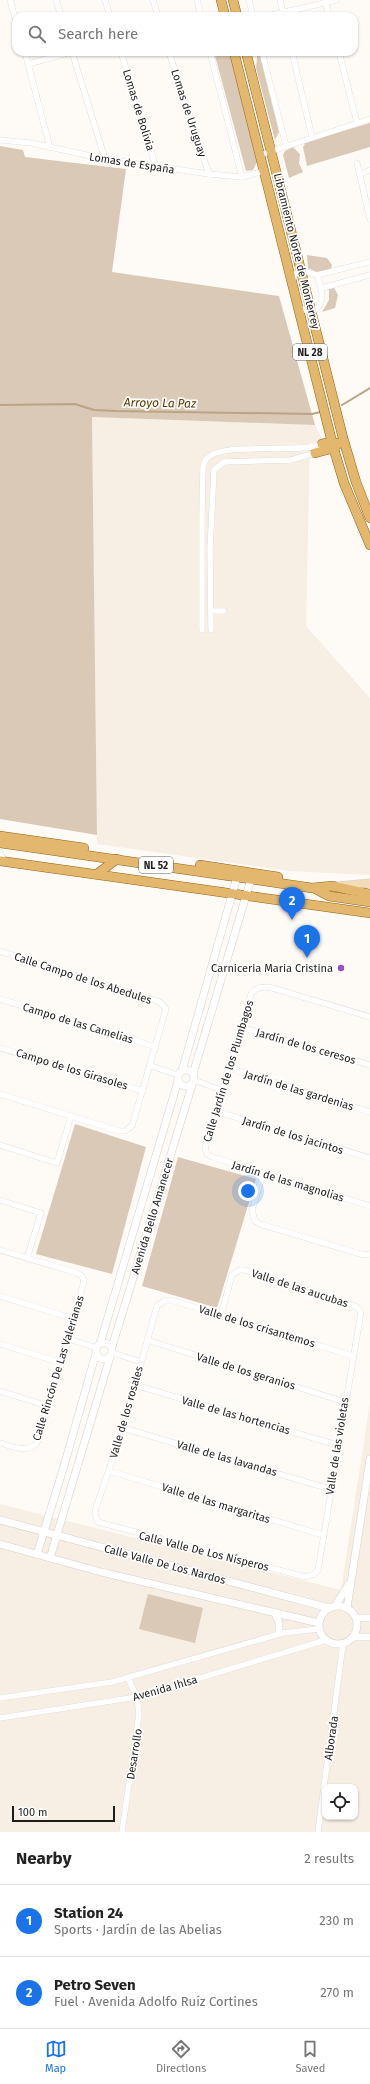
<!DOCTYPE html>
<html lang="en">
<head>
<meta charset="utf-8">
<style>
	body { margin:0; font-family:"Fira Sans",sans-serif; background:#f6f6f6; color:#222 }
	.controls { position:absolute; right:12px; bottom:12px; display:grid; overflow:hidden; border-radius:8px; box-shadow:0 1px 3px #0004 }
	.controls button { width:36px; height:36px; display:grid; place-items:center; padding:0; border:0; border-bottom:1px solid #e0e0e0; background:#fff; color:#222; font:20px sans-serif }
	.scale { position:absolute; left:12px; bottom:10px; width:103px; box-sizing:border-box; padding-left:4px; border:2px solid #1e1d1b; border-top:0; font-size:11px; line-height:14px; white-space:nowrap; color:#1e1d1b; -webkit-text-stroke:3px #fff; paint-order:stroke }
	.you { position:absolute; left:248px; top:1191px; width:14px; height:14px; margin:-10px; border:3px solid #fff; border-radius:50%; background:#1a73e8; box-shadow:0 0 0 6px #1a73e833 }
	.badge { display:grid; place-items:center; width:26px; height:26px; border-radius:50%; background:#1a73e8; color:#fff; font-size:13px; font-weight:700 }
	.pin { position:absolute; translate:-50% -33px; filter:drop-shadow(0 1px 2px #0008) }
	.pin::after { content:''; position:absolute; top:21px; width:14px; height:12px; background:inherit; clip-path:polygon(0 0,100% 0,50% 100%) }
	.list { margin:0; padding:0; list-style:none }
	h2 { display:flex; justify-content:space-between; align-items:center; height:52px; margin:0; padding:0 16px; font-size:17px }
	h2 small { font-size:13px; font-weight:400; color:#767676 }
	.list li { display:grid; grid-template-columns:26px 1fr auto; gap:12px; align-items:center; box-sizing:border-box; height:72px; padding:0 16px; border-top:1px solid #e0e0e0 }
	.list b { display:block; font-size:15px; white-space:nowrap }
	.list p { margin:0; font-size:13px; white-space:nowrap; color:#767676 }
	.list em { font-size:13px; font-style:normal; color:#767676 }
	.icon { flex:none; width:22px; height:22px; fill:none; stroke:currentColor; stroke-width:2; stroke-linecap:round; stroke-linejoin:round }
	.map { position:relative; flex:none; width:370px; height:1832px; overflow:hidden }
	.search { position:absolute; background:#fff; box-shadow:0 1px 3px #0004; left:12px; right:12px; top:12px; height:44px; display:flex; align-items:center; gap:10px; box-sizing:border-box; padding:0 14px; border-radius:12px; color:#767676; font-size:15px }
	.sheet { height:196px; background:#fff }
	nav { display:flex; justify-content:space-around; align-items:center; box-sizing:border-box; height:56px; border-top:1px solid #e0e0e0; background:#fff; font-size:11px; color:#767676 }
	nav a { display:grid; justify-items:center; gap:2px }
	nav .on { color:#1a73e8 }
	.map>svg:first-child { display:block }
	.built { fill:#f7eee4; fill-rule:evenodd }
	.green { fill:#dac9b6 }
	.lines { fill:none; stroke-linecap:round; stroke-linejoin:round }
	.stream { stroke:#bca385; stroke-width:2 }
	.minor-casing { stroke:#d5d1ce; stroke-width:6 }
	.tertiary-casing { stroke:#d5d1ce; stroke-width:8 }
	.secondary-casing { stroke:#d5d1ce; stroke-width:9 }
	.primary-casing { stroke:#926313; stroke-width:10 }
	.minor { stroke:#fff; stroke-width:5.5 }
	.tertiary { stroke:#fff; stroke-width:7 }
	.secondary { stroke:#f1dcb7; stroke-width:8 }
	.primary { stroke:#e3b86e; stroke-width:9 }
	.poi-dot { fill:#8e54cb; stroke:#fff; stroke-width:1.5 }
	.labels { text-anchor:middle; stroke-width:3.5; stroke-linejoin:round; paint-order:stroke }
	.shield { fill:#fff; stroke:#62615f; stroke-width:1 }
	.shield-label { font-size:10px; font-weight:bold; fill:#1e1d1b }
	.street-label { font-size:11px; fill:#1e1d1b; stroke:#fff }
	.poi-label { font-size:11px; fill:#1e1d1b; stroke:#fff; text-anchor:end }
	.water-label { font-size:12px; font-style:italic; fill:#5b3901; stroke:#fff }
</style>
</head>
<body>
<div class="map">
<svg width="370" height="1832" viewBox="0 0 370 1832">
	<rect width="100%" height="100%" fill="#fefbf7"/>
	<!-- built -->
	<g class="built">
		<polygon points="92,417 315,425 325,444 310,443 306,626 370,698 370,875 289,871 97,844"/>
		<path d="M 370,1402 L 370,1832 L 0,1832 L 0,1504 L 341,1590 ZM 325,1787 L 355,1787 L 355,1817 L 325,1817 Z"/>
	</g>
	<!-- green -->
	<g class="green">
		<polygon points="214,52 229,52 257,162 253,170 246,171"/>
		<polygon points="256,52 259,52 279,132 275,140 256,68 257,57"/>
		<polygon points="370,123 370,147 307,166 303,147 306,142"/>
		<polygon points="0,146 23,150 25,157 126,169 112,272 279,296 315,425 92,417 97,835 0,819"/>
		<polygon points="293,147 300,154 299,163 303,172 289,178 283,155 285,151"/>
		<polygon points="307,255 327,258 332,265 331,269 319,273 308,268"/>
		<polygon points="334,288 338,295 335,308 322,312 329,300 329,289"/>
		<polygon points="75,1124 146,1147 112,1274 36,1254"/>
		<polygon points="178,1157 256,1179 217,1308 142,1286"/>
		<polygon points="148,1594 203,1608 195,1643 139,1629"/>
	</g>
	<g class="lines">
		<!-- stream -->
		<g class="stream">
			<polyline points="0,405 75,404 94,410 116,411 312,414 320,412"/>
			<polyline points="342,405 370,388"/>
		</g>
		<defs>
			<g id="minor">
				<polyline points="10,0 16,21"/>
				<polyline points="56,0 61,16"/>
				<polyline points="105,0 110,16"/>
				<polyline points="153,0 158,16"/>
				<polyline points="197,0 201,16"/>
				<polyline points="249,0 253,16"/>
				<polyline points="280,0 284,16"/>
				<polyline points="325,0 329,16"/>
				<polyline points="267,16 337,0"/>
				<polyline points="25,52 50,148"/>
				<polyline points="72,52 105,159"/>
				<polyline points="121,52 156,167"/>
				<polyline points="169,52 209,174"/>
				<polyline points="210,52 242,177"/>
				<polyline points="262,52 286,146"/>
				<polyline points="292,52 312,137"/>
				<polyline points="339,52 357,123"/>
				<polyline points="29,64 71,52"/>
				<polyline points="0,140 31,143 105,159 209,174 242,177 264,171"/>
				<polyline points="260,155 370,119"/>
				<polyline points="357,163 370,219"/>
				<polyline points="360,174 370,170"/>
				<polyline points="317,275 370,262"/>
				<path d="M 293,281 L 294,275 L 301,270 L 317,275 C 322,288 327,304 312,312 L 299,308"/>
				<polyline points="322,288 370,275"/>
				<polyline points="211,611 224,611"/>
				<path d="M 202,630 L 202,516 L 203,467 L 206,459 C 224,441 291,454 320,445"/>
				<polyline points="211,630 210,549 214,470 224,462 291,460 315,453"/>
				<polyline points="0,852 4,861"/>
				<polyline points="0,951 160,1002 166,1009 132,1126 125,1131 119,1131 0,1094"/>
				<polyline points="0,999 156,1047"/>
				<path d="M 370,1017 L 269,987 C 261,987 256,987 251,994 L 205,1148 L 207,1154 L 212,1157 L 370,1206"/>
				<polyline points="241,1027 370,1065"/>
				<polyline points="0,1048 143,1091"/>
				<polyline points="151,1066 178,1075"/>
				<polyline points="229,1068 370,1112"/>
				<polyline points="194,1080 221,1090"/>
				<polyline points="215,1111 370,1158"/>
				<polyline points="0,1145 57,1163 71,1116"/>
				<polyline points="263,1174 252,1210 255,1221 260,1224 364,1255 370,1254"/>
				<polyline points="0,1200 41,1213 27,1258"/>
				<path d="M 0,1250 L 77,1273 L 82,1276 L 84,1281 L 69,1339 L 37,1443 C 26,1454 12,1446 0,1443"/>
				<polyline points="0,1296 74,1319"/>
				<polyline points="221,1315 232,1275 240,1270 245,1270 355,1306 361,1312 318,1570 314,1574 305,1577 98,1522 95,1514 96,1508 123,1428 157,1306 166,1300 171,1300 353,1356"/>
				<polyline points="69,1339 97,1348"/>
				<polyline points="147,1340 345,1402"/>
				<polyline points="0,1344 62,1363"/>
				<polyline points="113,1353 141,1362"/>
				<polyline points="135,1385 337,1445"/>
				<polyline points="0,1391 48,1406"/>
				<polyline points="123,1428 330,1489"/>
				<polyline points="109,1471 323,1535"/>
				<polyline points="0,1698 112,1682 283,1633 319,1629"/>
				<polyline points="0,1718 137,1697 326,1640"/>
				<polyline points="122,1832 139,1714 137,1697 128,1678"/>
				<polyline points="318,1832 343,1644"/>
			</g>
			<g id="tertiary">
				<circle cx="186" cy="1078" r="8"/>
				<polyline points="182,1071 237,877 240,874"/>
				<polyline points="193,1074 251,879 249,875"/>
				<circle cx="104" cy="1351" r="8"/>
				<polyline points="100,1344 178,1081"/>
				<polyline points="112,1347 192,1085"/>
				<polyline points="0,1520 329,1608"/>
				<polyline points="0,1544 101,1572 319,1623"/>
				<polyline points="37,1554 64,1466 96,1353"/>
				<polyline points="50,1558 110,1357"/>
				<circle cx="338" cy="1625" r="19"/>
				<polyline points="335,1606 349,1584"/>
				<polyline points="347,1608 370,1459"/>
				<polyline points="274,1612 279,1622 279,1634"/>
				<polyline points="356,1618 370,1618"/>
				<polyline points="354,1637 370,1637"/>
			</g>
			<polyline id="secondary" points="339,886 370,883"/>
			<g id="primary">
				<polyline points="221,0 225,16"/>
				<polyline points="233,0 237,16"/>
				<polyline points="234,52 333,446 344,483 370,545"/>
				<polyline points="246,52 343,438 356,482 370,518"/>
				<polyline points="322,444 332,442 337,445"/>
				<polyline points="315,453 330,449 337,443"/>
				<polyline points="0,836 84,848"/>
				<polyline points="0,843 251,879 312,888 332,886 370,894"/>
				<polyline points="0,861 370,913"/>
				<polyline points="200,865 278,877"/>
				<polyline points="97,874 117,859"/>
				<polyline points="314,888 329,896 370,902"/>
			</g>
		</defs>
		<!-- minor casing -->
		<use href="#minor" class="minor-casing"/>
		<!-- tertiary casing -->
		<use href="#tertiary" class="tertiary-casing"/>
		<!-- secondary casing -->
		<use href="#secondary" class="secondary-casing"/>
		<!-- primary casing -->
		<use href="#primary" class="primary-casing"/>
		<!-- minor -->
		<use href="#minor" class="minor"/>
		<!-- tertiary -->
		<use href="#tertiary" class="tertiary"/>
		<!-- secondary -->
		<use href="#secondary" class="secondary"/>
		<!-- primary -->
		<use href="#primary" class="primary"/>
	</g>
	<!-- markers -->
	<circle class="poi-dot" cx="341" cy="968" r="4"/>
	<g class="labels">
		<!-- shield labels -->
		<g class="shield">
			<rect x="293" y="344" width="34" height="16" rx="3"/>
			<rect x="139" y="857" width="34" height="16" rx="3"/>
		</g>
		<g class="shield-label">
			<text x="310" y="356">NL 28</text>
			<text x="156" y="869">NL 52</text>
		</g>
		<!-- street labels -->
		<g class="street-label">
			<text transform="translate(139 110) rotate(73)" y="4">Lomas de Bolivia</text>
			<text transform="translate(189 113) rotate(72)" y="4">Lomas de Uruguay</text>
			<text transform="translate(132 163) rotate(9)" y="4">Lomas de España</text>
			<text transform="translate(297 251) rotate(76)" y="4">Libramiento Norte de Monterrey</text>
			<text transform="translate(83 978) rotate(18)" y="4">Calle Campo de los Abedules</text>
			<text transform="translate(78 1023) rotate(17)" y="4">Campo de las Camelias</text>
			<text transform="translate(306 1046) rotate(16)" y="4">Jardín de los ceresos</text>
			<text transform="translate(72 1069) rotate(17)" y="4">Campo de los Girasoles</text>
			<text transform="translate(228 1071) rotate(-73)" y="4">Calle Jardín de los Plumbagos</text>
			<text transform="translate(299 1090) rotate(17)" y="4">Jardín de las gardenias</text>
			<text transform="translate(293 1135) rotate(17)" y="4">Jardín de los jacintos</text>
			<text transform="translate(288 1181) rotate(17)" y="4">Jardín de las magnolias</text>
			<text transform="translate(152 1216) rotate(-73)" y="4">Avenida Bello Amanecer</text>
			<text transform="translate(300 1288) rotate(18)" y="4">Valle de las aucubas</text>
			<text transform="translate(257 1326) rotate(17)" y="4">Valle de los crisantemos</text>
			<text transform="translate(58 1368) rotate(-73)" y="4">Calle Rincón De Las Valerianas</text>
			<text transform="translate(246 1371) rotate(17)" y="4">Valle de los geranios</text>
			<text transform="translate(126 1412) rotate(-74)" y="4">Valle de los rosales</text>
			<text transform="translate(236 1415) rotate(16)" y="4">Valle de las hortencias</text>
			<text transform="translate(337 1446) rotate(-81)" y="4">Valle de las violetas</text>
			<text transform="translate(227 1458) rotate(16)" y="4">Valle de las lavandas</text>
			<text transform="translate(216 1503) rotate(17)" y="4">Valle de las margaritas</text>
			<text transform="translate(204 1551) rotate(14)" y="4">Calle Valle De Los Nísperos</text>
			<text transform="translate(165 1564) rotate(15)" y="4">Calle Valle De Los Nardos</text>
			<text transform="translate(165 1688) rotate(-16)" y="4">Avenida Ihlsa</text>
			<text transform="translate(331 1738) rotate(-82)" y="4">Alborada</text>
			<text transform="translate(134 1754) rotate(-81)" y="4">Desarrollo</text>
		</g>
		<!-- poi labels -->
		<g class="poi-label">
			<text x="333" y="972">Carniceria Maria Cristina</text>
		</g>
		<!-- water labels -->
		<g class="water-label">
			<text transform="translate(160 403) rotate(1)" y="4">Arroyo La Paz</text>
		</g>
	</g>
</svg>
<div class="controls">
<button><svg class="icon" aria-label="locate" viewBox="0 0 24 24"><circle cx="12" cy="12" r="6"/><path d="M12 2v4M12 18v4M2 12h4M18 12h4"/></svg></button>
</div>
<div class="scale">100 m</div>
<div class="you"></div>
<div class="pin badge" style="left:307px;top:958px">1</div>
<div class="pin badge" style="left:292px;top:920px">2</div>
<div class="search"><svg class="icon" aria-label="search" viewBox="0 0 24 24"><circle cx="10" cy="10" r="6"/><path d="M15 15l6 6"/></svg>Search here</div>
</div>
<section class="sheet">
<h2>Nearby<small>2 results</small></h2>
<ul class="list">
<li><span class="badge">1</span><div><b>Station 24</b><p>Sports · Jardín de las Abelias</p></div><em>230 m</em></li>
<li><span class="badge">2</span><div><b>Petro Seven</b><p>Fuel · Avenida Adolfo Ruíz Cortines</p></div><em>270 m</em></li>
</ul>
</section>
<nav>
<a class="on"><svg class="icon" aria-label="map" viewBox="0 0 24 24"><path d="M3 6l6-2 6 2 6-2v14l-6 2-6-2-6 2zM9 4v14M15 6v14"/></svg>Map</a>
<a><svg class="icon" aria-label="directions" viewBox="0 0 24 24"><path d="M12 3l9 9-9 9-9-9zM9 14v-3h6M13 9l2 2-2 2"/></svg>Directions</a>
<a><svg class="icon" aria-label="saved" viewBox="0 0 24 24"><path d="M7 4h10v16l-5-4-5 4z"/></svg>Saved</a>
</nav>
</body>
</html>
